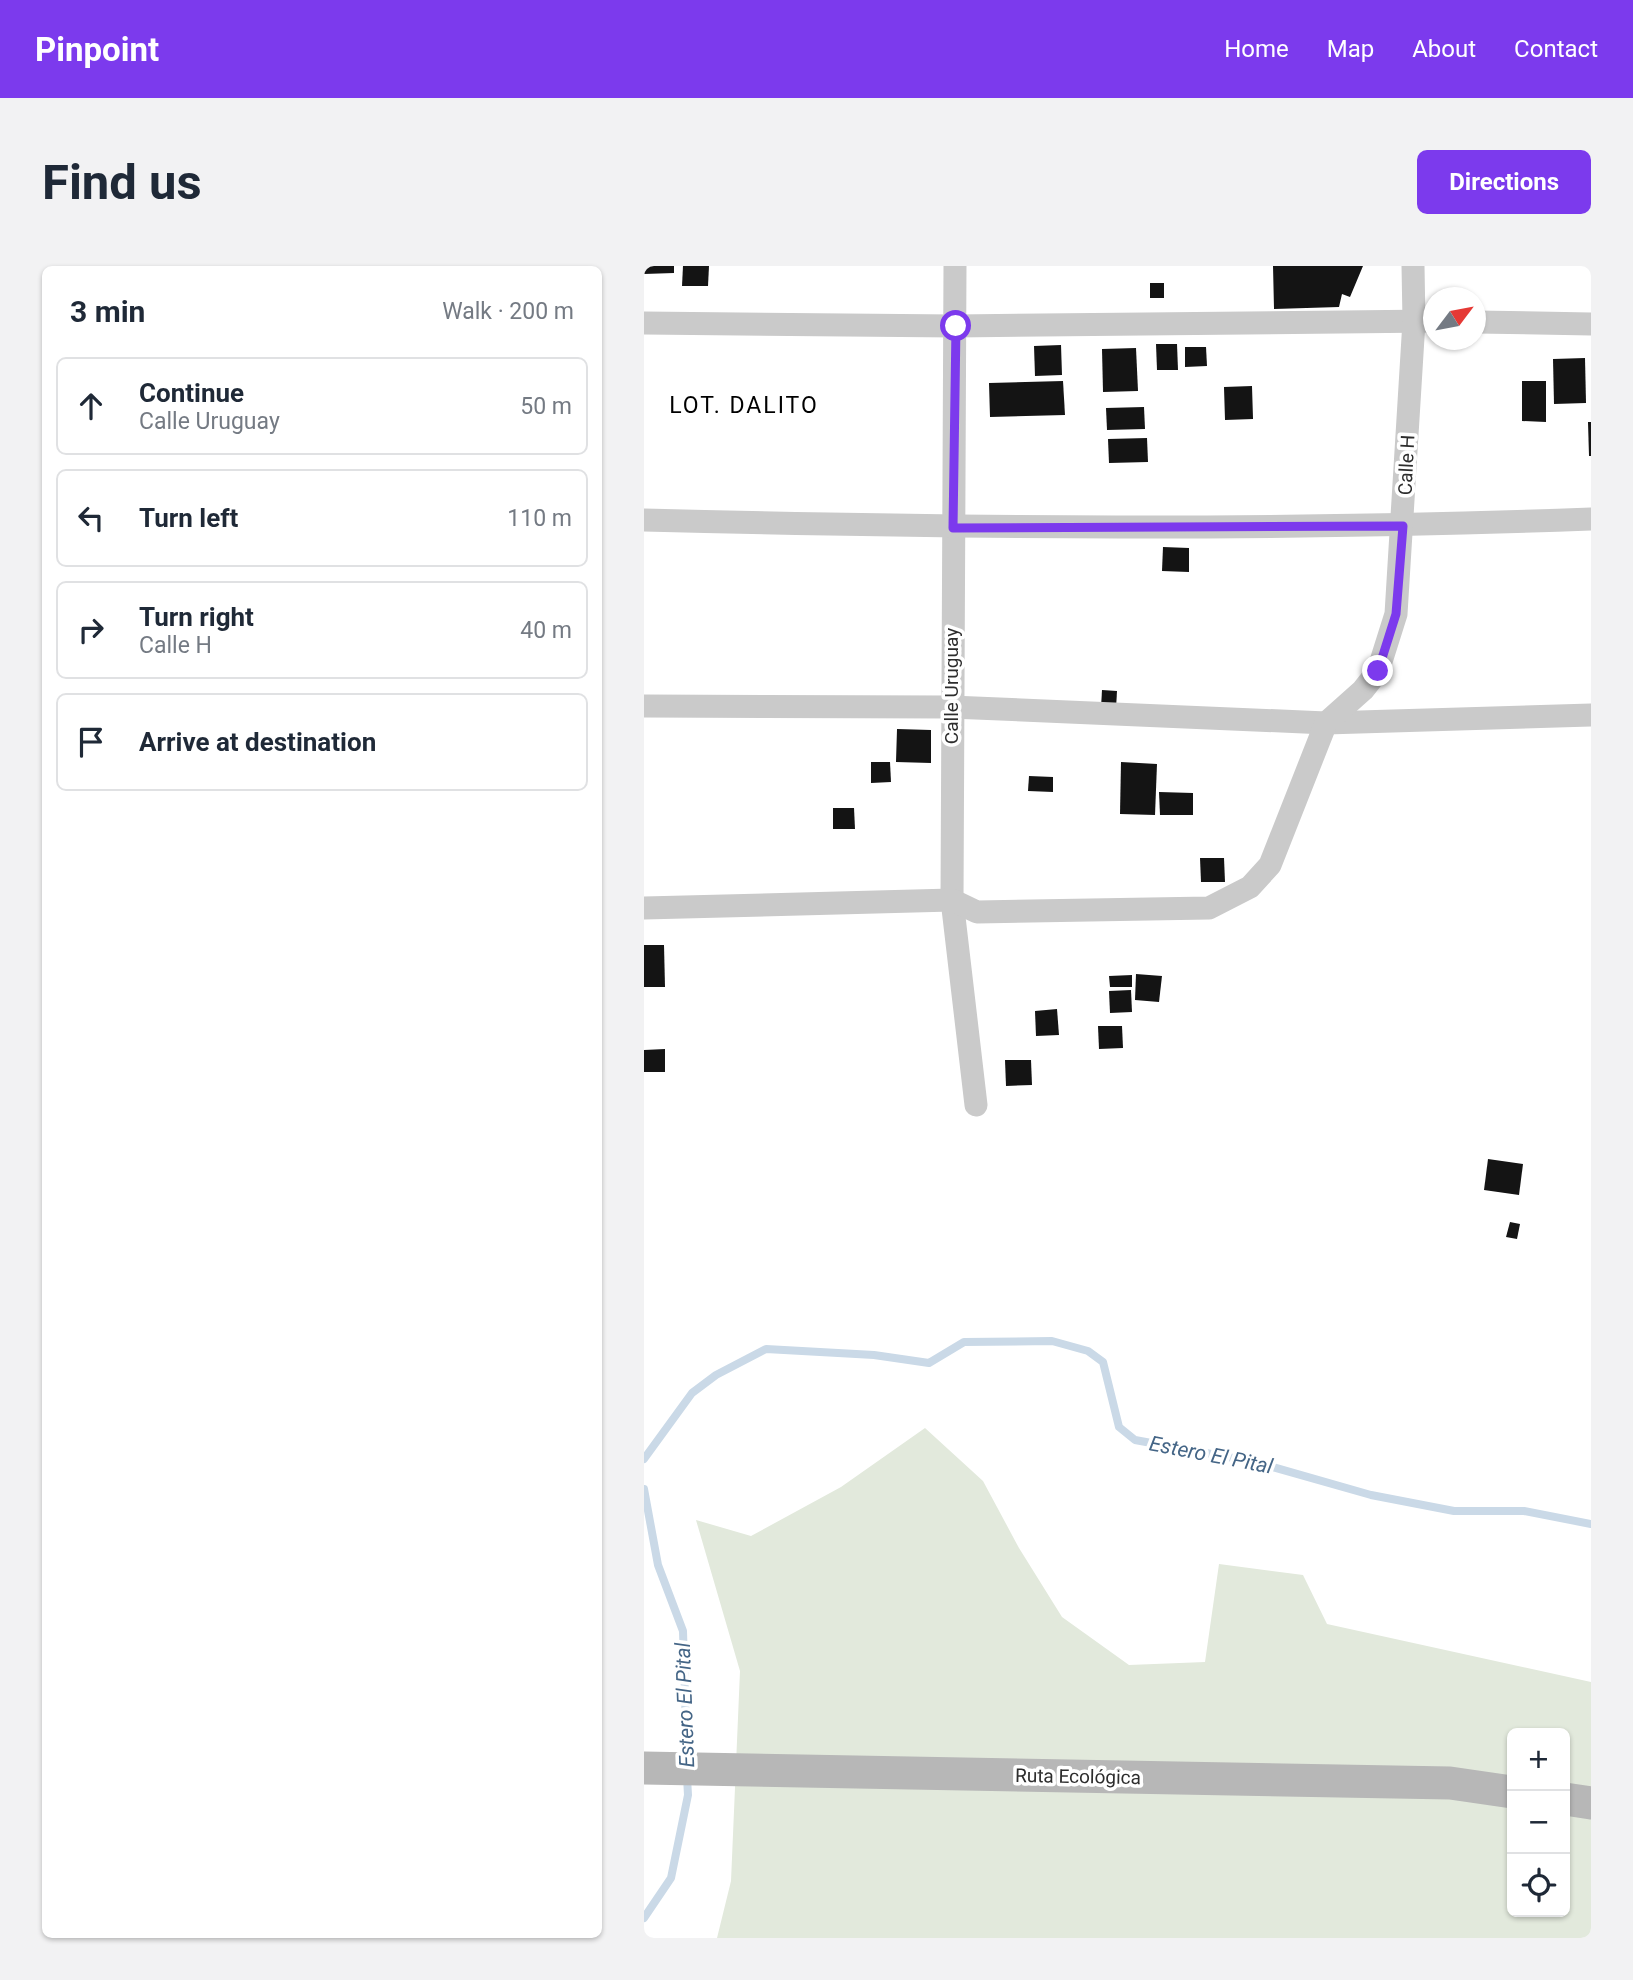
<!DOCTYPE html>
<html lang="en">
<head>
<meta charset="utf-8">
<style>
	body { margin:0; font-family:Roboto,sans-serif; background:#f2f2f3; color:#1f2937 }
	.controls { position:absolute; right:21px; bottom:21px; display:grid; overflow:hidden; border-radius:10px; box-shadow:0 2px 5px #0004 }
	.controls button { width:63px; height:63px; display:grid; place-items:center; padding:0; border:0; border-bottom:2px solid #e0e1e3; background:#fff; color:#1f2937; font:35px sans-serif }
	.compass { position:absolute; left:779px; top:21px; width:63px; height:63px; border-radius:50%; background:#fff; box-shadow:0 2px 5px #0004; rotate:58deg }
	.stop { position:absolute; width:21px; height:21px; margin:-16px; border:5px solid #7c3aed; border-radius:50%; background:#fff }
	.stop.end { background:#7c3aed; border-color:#fff; box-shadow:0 2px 7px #0008 }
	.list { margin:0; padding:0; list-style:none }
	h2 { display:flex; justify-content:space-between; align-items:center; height:91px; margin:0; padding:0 28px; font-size:30px }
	h2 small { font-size:23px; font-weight:400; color:#747a83 }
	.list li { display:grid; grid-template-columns:46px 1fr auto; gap:21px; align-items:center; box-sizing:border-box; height:98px; margin:0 14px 14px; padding:0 14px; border:2px solid #e0e1e3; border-radius:10px }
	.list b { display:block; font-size:26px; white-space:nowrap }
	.list p { margin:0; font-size:23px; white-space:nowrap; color:#747a83 }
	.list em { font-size:23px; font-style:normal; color:#747a83 }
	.icon { flex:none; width:38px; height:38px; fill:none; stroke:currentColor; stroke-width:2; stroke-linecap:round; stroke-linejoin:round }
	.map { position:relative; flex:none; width:947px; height:1672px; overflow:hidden; border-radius:10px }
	header { display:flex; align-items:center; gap:42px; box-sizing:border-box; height:98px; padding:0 35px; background:#7c3aed; color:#fff }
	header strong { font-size:33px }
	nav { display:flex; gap:38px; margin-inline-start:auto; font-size:24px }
	.intro { display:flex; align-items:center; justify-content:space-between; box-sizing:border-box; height:168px; padding:0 42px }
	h1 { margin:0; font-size:49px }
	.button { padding:18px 32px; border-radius:10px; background:#7c3aed; color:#fff; font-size:24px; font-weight:700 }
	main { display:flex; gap:42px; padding:0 42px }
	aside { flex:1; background:#fff; border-radius:10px; box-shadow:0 2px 5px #0004 }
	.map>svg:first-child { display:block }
	.green { fill:#e2e9dc; fill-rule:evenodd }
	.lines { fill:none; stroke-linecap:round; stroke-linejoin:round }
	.stream { stroke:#cad9e7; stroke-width:8 }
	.building { fill:#141414 }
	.street { stroke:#cacaca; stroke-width:23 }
	.secondary { stroke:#b7b7b7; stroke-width:33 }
	.route { stroke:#7c3aed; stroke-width:9 }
	.labels { text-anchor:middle; stroke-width:7; stroke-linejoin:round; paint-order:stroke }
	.street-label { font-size:19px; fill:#2d2d2d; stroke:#fff }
	.water-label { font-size:21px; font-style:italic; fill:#446586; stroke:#fff }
	.quarter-label { font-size:23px; letter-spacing:2px; fill:#000; stroke:#fff }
</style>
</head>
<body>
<header>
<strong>Pinpoint</strong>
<nav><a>Home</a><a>Map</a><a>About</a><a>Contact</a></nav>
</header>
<div class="intro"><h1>Find us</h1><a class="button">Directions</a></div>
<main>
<aside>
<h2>3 min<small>Walk · 200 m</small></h2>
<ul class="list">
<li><svg class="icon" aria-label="ahead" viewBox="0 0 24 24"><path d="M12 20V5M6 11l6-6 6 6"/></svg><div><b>Continue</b><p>Calle Uruguay</p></div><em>50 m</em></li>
<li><svg class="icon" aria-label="left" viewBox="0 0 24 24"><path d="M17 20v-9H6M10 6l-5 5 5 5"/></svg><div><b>Turn left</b></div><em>110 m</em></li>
<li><svg class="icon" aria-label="right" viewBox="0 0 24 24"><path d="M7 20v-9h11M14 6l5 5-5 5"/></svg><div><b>Turn right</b><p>Calle H</p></div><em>40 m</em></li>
<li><svg class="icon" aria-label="arrive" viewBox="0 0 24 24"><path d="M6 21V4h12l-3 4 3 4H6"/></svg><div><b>Arrive at destination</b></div></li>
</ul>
</aside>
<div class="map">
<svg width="947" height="1672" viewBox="0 0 947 1672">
	<rect width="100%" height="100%" fill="#fff"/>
	<!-- green -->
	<path class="green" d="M 281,1162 L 339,1215 L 375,1282 L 418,1351 L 485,1399 L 561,1396 L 575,1298 L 659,1309 L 683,1358 L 947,1416 L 947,1672 L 73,1672 L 87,1615 L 96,1405 L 52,1254 L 107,1270 L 197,1221 ZM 868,1467 L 921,1467 L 921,1646 L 868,1646 Z"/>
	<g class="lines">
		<!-- stream -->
		<g class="stream">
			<polyline points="0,1193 48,1127 72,1109 122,1083 230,1089 285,1097 320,1076 408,1075 444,1085 459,1096 475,1161 491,1174 611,1196 727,1229 810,1245 880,1245 947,1258"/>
			<polyline points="0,1223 14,1299 39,1365 43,1494"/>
			<polyline points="0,1652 27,1612 44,1529 43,1511"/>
		</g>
	</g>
	<!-- building -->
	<g class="building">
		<polygon points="0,0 30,0 30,7 0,8"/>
		<polygon points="39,0 65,0 64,20 38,20"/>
		<polygon points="629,0 719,0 706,31 698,28 695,41 630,43"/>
		<rect x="506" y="17" width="14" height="15"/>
		<polygon points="512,78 533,78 534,104 513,104"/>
		<polygon points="417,79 418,109 391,110 390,80"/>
		<polygon points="541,81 562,81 563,100 541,101"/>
		<polygon points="492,82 494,125 459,126 458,83"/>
		<polygon points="941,92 942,137 910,138 909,93"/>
		<polygon points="419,115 421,149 346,151 345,117"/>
		<polygon points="878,115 902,115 902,156 878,155"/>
		<polygon points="608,120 609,153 581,154 580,121"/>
		<polygon points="500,141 501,163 463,164 462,142"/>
		<polygon points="944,156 947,156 947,190 945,190"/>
		<polygon points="503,172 504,196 465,197 464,173"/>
		<polygon points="519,281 545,282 545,306 518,305"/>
		<polygon points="458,424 473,425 472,443 457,442"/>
		<polygon points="253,463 287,464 287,497 252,496"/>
		<polygon points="227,496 246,496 247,516 227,517"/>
		<polygon points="477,496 513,498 511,549 476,548"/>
		<polygon points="385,510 409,511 409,526 384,525"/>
		<polygon points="515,526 549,527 549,549 516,549"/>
		<polygon points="189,542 210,542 211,563 189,563"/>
		<polygon points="556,592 580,592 581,616 557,616"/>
		<polygon points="0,679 20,679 21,721 0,721"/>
		<polygon points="492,708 518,710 515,736 491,734"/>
		<polygon points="488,709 488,721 466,721 465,710"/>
		<polygon points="487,724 488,746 466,747 465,725"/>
		<polygon points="413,743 415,769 392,770 391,745"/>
		<polygon points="454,760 478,760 479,782 455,783"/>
		<polygon points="21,783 21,806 0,806 0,784"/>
		<polygon points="361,794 387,794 388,819 362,820"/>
		<polygon points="844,893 879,898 875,929 840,924"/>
		<polygon points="866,956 876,958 873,973 862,971"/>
	</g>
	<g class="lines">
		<!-- street -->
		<g class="street">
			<polyline points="311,0 308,634 332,839"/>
			<polyline points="832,56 947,58"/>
			<polyline points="0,57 312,60 790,55"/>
			<path d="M 0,254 C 316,262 631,265 947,253"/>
			<polyline points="0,440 307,441 682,457 947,449"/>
			<polyline points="0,642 308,634 333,646 565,642 606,621 626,599 682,457 719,424 734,405 752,348 770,55 769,0"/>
		</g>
		<!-- secondary -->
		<g class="secondary">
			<polyline points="0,1502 806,1517 868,1526"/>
			<polyline points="921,1533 947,1537"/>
		</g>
	</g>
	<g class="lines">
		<!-- route -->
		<polyline class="route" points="312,60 309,262 759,260 752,348 734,405"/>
	</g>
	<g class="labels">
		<!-- street labels -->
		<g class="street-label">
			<text transform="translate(762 199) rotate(-87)" y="7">Calle H</text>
			<text transform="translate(307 420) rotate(-90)" y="7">Calle Uruguay</text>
			<text transform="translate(434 1510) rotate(1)" y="7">Ruta Ecológica</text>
		</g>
		<!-- water labels -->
		<g class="water-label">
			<text transform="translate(567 1189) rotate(11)" y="7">Estero El Pital</text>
			<text transform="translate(41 1439) rotate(-92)" y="7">Estero El Pital</text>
		</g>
		<!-- quarter labels -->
		<g class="quarter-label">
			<text x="100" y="147">LOT. DALITO</text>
		</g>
	</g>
</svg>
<div class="controls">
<button>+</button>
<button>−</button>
<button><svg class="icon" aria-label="locate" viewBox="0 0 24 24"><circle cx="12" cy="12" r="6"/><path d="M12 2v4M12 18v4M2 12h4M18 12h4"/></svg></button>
</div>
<svg class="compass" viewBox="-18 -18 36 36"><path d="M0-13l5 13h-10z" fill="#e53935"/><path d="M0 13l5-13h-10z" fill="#747a83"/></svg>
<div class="stop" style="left:312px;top:60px"></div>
<div class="stop end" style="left:734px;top:405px"></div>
</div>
</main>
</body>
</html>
